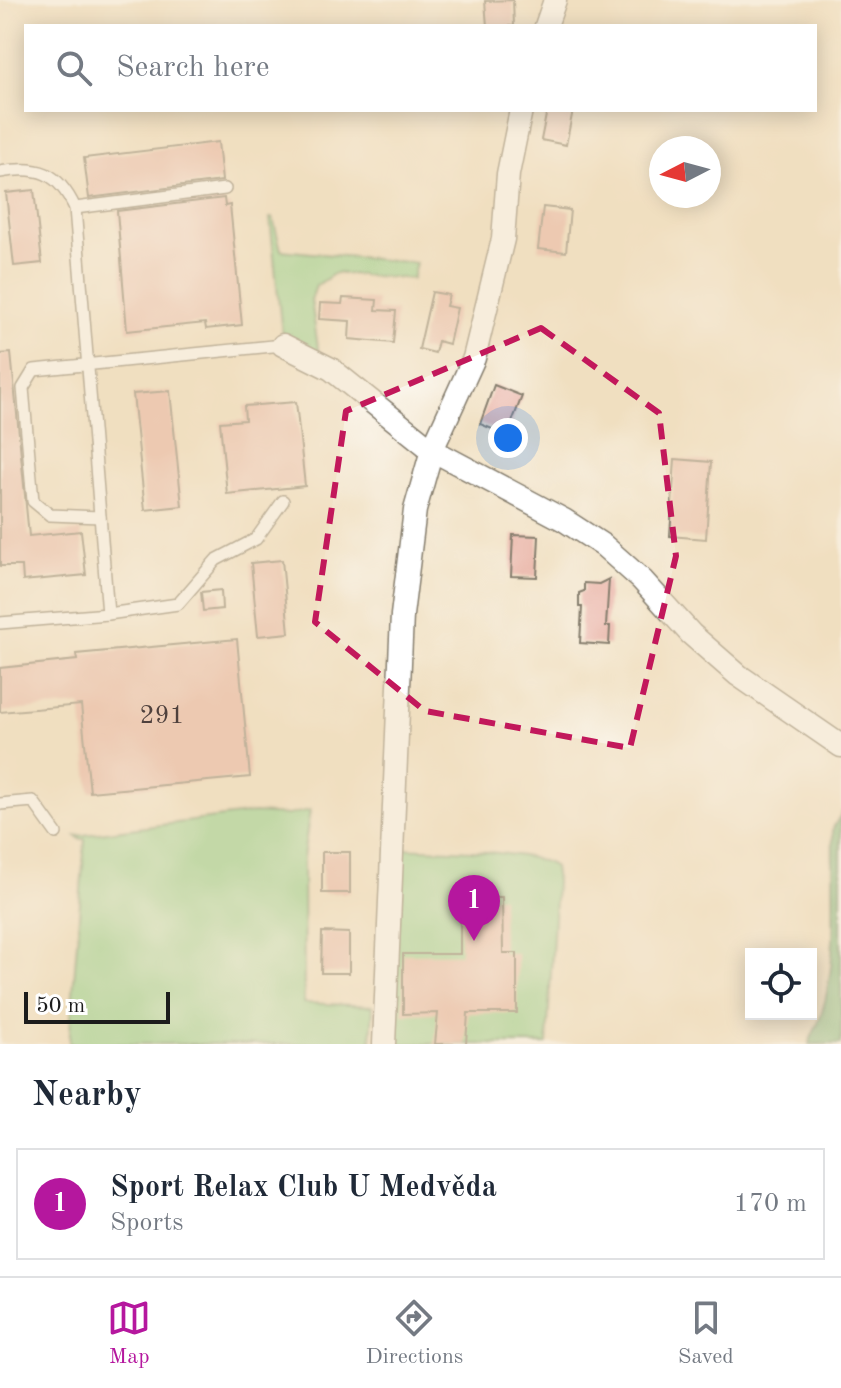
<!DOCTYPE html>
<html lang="en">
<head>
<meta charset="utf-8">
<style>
	body { margin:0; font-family:"Old Standard TT",serif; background:#f2f2f3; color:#1f2937 }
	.controls { position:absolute; right:24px; bottom:24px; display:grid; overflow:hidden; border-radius:0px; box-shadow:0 4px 20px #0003 }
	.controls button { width:72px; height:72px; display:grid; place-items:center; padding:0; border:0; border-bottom:2px solid #e0e1e3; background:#fff; color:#1f2937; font:40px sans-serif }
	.compass { position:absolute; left:649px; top:136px; width:72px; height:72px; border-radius:50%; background:#fff; box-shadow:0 4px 20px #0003; rotate:264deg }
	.scale { position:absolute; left:24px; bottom:20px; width:146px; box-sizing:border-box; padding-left:8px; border:4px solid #1c1c1c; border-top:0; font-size:22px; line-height:28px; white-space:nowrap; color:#1c1c1c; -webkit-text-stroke:6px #fff; paint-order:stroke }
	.you { position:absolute; left:508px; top:438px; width:28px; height:28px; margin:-20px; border:6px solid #fff; border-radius:50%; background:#1a73e8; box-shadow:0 0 0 12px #1a73e833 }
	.badge { display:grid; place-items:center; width:52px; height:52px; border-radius:50%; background:#b5179e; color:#fff; font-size:26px; font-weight:700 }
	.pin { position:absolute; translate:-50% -66px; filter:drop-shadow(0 2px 4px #0008) }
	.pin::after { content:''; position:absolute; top:42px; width:28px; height:24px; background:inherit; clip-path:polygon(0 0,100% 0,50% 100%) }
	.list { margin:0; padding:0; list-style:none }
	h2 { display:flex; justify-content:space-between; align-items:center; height:104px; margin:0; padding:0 32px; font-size:34px }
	h2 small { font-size:26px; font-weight:400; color:#747a83 }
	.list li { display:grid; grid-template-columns:52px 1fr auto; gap:24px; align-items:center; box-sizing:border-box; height:112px; margin:0 16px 16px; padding:0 16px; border:2px solid #e0e1e3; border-radius:0px }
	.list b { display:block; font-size:30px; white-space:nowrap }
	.list p { margin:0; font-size:26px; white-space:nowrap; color:#747a83 }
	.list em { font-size:26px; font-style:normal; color:#747a83 }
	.icon { flex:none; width:44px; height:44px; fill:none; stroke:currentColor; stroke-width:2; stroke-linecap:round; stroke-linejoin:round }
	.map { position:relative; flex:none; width:841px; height:1044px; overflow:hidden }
	.search { position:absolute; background:#fff; box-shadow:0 4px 20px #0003; left:24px; right:24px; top:24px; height:88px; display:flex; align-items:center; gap:20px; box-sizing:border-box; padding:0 28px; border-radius:0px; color:#747a83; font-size:30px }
	.sheet { height:232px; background:#fff }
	nav { display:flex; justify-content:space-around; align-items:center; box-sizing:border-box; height:112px; border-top:2px solid #e0e1e3; background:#fff; font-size:22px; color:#747a83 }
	nav a { display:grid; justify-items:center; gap:4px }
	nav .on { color:#b5179e }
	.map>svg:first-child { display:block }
	.green { fill:#8cd18a; stroke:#547653; stroke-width:2 }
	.forest { fill:#71b376; stroke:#466849; stroke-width:2 }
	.building { fill:#e8b0a1 }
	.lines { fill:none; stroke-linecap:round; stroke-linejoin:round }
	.lane-casing { stroke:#867e6e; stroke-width:14 }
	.street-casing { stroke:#867e6e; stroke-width:25 }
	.lane { stroke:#fff; stroke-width:11 }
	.street { stroke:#fff; stroke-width:22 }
	.marked { fill:none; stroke:#c2185b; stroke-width:6; stroke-dasharray:16 10; stroke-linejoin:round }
	.labels { text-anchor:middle; stroke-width:6; stroke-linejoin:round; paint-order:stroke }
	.number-label { font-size:26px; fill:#4f413d }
</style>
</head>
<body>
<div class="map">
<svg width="841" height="1044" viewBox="0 0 841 1044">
	<rect width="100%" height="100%" fill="#fff"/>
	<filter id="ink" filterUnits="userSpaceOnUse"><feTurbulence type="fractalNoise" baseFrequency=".0125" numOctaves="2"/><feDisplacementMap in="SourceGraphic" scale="16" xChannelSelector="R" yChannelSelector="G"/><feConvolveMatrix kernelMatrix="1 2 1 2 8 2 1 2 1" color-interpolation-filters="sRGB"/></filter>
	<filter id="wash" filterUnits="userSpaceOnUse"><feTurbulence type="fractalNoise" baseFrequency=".006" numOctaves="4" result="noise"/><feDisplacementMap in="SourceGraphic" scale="32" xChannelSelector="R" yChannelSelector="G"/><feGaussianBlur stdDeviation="1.8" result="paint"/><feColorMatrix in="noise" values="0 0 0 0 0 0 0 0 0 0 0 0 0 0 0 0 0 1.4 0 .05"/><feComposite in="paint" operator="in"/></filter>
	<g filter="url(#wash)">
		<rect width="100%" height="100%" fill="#f0dfc0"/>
		<!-- green -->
		<g class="green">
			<polygon points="270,218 273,218 281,250 416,263 412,279 335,273 316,286 311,300 319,354 282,335"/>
			<polygon points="310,810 303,858 304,1003 373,1006 371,1044 69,1044 85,839 80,839 76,836 254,813 288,815"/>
			<path d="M 398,848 C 430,850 532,849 554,867 L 556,882 L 547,1044 L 391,1044 Z"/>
		</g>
		<!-- forest -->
		<path class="forest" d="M 841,814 L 841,1044 L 809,1044 C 812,1034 818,1025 821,1015 C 840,954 831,890 833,828 Z"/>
		<g id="blocks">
			<!-- building -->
			<g class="building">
				<polygon points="513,0 514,26 487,26 485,1"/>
				<polygon points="547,110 573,110 566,145 541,140"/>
				<polygon points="218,142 222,181 89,198 84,158"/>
				<polygon points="34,190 42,263 14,266 6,193"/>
				<polygon points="224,198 225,206 230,205 242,325 206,329 205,323 127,331 117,211"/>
				<polygon points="543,207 570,210 566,252 538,249"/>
				<polygon points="432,292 449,295 446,306 457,308 449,344 438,341 435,353 419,349"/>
				<polygon points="343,298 377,300 376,310 396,311 393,343 349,339 350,321 319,319 320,303 342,304"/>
				<polygon points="11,353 29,536 81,531 86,575 23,581 22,566 0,566 0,354"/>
				<polygon points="494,385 522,396 507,435 480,424"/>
				<polygon points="170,391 182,506 145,510 133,394"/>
				<polygon points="296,402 305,486 227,494 220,422 245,420 244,406"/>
				<polygon points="675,459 711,462 706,539 670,536"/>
				<polygon points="513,535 539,536 537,577 511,576"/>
				<polygon points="282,560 289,633 258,636 251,563"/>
				<polygon points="609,579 606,626 610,626 609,645 580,643 582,607 579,607 579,593 584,591 584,583 599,584"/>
				<polygon points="221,590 222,609 203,611 201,592"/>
				<polygon points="237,639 250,777 90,792 81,705 0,712 0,668 77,660 76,654"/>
				<rect x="322" y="852" width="28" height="41"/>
				<polygon points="460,897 502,897 503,953 517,953 517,1013 468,1013 466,1044 435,1044 438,1013 403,1014 403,954 460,954"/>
				<polygon points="322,932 349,933 349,973 321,973"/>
			</g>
		</g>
	</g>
	<g filter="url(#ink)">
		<use href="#blocks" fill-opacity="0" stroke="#867e6e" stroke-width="2"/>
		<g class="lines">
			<defs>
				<g id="lane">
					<path d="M 0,172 C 39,165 58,172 75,208 L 108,614"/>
					<polyline points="75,208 225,189"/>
					<polyline points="100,517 50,515 33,501 23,388 34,370 283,345"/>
					<polyline points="0,623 108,614 178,604 216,560 256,539 283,501"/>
					<polyline points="0,804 33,801 56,833"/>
				</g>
				<g id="street">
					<polyline points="546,26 555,0"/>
					<polyline points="283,345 331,369 432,450 564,520 604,546 642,580 691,634 738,675 841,746"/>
					<polyline points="384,1044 402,615 415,510 432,450 474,358 503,239 508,174 521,110"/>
				</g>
			</defs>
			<!-- lane casing -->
			<use href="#lane" class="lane-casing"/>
			<!-- street casing -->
			<use href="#street" class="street-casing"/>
			<!-- lane -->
			<use href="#lane" class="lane"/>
			<!-- street -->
			<use href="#street" class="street"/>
		</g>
	</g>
	<!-- marked area -->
	<path d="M0 0H841V1044H0ZM 541,328 L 659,413 L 676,556 L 630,748 L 425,711 L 315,622 L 346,411 Z" fill="#f0dfc0" fill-opacity=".55" fill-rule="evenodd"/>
	<path class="marked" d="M 541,328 L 659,413 L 676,556 L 630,748 L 425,711 L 315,622 L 346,411 Z"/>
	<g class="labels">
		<!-- number labels -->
		<g class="number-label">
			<text x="162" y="723">291</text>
		</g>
	</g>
</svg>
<div class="controls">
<button><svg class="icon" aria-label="locate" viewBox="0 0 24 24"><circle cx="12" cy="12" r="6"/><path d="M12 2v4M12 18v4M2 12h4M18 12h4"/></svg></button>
</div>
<svg class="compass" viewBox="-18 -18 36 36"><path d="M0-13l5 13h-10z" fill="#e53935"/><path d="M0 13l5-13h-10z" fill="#747a83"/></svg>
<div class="scale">50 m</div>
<div class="you"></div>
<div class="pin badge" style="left:474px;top:941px">1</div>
<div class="search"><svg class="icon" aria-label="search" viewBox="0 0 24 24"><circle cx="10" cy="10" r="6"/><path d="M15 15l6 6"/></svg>Search here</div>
</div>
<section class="sheet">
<h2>Nearby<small></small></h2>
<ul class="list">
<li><span class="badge">1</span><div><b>Sport Relax Club U Medvěda</b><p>Sports</p></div><em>170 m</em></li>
</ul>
</section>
<nav>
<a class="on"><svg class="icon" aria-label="map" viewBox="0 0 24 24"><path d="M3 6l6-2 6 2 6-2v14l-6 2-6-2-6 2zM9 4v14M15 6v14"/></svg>Map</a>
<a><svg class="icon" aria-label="directions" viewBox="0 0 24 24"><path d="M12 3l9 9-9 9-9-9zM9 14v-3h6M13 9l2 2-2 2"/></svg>Directions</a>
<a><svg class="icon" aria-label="saved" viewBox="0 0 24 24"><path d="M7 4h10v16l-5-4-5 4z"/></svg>Saved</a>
</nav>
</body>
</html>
